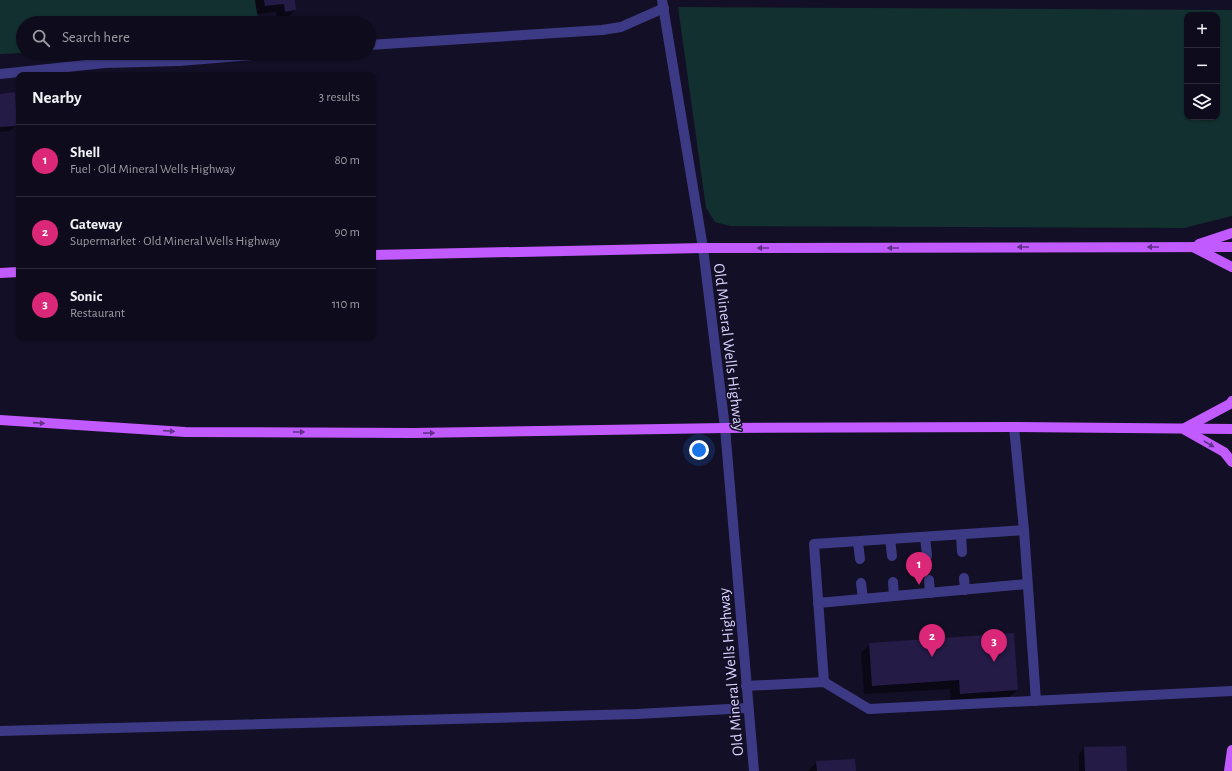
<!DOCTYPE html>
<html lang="en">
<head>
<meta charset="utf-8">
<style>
	body { margin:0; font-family:"Alegreya Sans",sans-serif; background:#171425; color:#f1f3f6 }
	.controls { position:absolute; right:12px; top:12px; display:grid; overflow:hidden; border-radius:8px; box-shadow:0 1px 3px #0004 }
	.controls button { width:36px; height:36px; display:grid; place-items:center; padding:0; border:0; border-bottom:1px solid #2e2b3b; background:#0e0b1c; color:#f1f3f6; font:20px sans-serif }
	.you { position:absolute; left:699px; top:450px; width:14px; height:14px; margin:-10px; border:3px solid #fff; border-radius:50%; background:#1a73e8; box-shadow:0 0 0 6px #1a73e833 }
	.badge { display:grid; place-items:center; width:26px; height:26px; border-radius:50%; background:#db2777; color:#fff; font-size:13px; font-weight:700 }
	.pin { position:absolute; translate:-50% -33px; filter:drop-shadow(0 1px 2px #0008) }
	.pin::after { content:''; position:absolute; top:21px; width:14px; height:12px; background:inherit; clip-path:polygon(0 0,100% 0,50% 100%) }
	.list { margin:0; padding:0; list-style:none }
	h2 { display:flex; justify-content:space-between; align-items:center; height:52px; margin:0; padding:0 16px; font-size:17px }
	h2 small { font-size:13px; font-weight:400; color:#9b9ba3 }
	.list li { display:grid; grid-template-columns:26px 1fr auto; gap:12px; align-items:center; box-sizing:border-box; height:72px; padding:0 16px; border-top:1px solid #2e2b3b }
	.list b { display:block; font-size:15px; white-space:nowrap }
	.list p { margin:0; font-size:13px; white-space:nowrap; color:#9b9ba3 }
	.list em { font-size:13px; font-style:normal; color:#9b9ba3 }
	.icon { flex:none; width:22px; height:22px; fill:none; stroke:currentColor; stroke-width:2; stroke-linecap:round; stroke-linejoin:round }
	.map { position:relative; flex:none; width:1232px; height:771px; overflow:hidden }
	.search { position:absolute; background:#0e0b1c; box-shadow:0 1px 3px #0004; left:16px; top:16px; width:360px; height:44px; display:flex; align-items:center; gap:10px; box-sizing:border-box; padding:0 14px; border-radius:22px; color:#9b9ba3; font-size:15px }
	.panel { position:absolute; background:#0e0b1c; box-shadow:0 1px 3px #0004; left:16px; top:72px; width:360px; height:268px; border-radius:8px }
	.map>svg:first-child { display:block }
	.green { fill:#12302f; fill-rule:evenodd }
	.shadow { fill:#0007 }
	.building { fill:#241b47 }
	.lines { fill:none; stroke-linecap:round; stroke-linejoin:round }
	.service { stroke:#3d3a85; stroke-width:10 }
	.tertiary { stroke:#3d3a85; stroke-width:10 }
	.primary { stroke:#c25bff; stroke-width:10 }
	.oneway { fill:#623188 }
	.labels { text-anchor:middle; stroke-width:3; stroke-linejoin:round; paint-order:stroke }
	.street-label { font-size:16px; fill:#d9d4ff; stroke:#130f26 }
</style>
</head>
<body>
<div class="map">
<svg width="1232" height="771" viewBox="0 0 1232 771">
	<rect width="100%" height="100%" fill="#130f26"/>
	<!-- green -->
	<g class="green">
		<polygon points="0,0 255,0 259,23 23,23 23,53 0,54"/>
		<path d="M 678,7 L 1232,10 L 1232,216 L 1184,228 L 730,226 L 715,222 L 706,208 ZM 1187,15 L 1217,15 L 1217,117 L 1187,117 Z"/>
	</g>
	<!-- shadow -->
	<g class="shadow">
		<polygon points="255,0 294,0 295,10 287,19 277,20 276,12 257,14"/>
		<polygon points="0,95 16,126 10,131 0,132"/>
		<polygon points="870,644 1017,690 1008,698 951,702 950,689 864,694 861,653"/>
		<polygon points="1084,748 1126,771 1079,771 1079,754"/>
		<polygon points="817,762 855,771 808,771"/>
	</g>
	<!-- building -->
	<g class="building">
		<polygon points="264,0 295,0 296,10 285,12 284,4 265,6"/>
		<polygon points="15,92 17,126 0,127 0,94"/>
		<polygon points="1014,633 1018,690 960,694 959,680 872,686 869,643"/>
		<polygon points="1126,746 1127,771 1085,771 1084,747"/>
		<polygon points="855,759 856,771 817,771 816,761"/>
	</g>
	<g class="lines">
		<!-- service -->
		<g class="service">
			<polyline points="369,45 602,30 621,27 664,8"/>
			<polyline points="0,74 105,63 179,61 277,53"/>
			<polyline points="1014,427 1024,530"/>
			<polyline points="961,535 962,552"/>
			<polyline points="925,537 927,556"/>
			<polyline points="890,539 892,556"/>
			<polyline points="858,542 860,559"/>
			<polyline points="964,578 965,590"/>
			<polyline points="929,580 930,593"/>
			<polyline points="893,582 894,596"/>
			<polyline points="861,583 863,599"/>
			<polyline points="818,603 1027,584"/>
			<polyline points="824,682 814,544 1024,530 1036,701"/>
			<polyline points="746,686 824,682 869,709 1232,691"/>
			<polyline points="0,731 637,714 748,708"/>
		</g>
		<!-- tertiary -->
		<polyline class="tertiary" points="662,0 703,248 725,428 754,771"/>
		<!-- primary -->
		<g class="primary">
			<polyline points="1199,244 1232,233"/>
			<polyline points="1193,247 1232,267"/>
			<polyline points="373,255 703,248 1232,247"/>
			<polyline points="0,273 19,272"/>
			<polyline points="0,420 185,432 414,433 725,428 1014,427 1232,429"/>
			<polyline points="1185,428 1230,404 1232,401"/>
			<polyline points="1185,430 1224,452 1232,462"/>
			<polyline points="1229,771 1232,750"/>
		</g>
	</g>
	<!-- one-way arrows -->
	<defs><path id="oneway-solid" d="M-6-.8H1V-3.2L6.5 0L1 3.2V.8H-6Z"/></defs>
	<g class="oneway">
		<use href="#oneway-solid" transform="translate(1023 247) rotate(180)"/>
		<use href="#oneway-solid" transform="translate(1153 247) rotate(180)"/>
		<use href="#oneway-solid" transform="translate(763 248) rotate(180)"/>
		<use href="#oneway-solid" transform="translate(893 248) rotate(180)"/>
		<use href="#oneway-solid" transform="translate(39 423) rotate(4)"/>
		<use href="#oneway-solid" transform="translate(169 431) rotate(4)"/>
		<use href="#oneway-solid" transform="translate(299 432)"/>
		<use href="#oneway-solid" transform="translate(429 433) rotate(-1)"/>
		<use href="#oneway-solid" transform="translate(1209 444) rotate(30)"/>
	</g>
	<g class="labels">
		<!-- street labels -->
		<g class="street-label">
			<text transform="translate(730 347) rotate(83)" y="6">Old Mineral Wells Highway</text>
			<text transform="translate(730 672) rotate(-95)" y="6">Old Mineral Wells Highway</text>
		</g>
	</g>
</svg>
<div class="controls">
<button>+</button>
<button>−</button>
<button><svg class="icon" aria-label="layers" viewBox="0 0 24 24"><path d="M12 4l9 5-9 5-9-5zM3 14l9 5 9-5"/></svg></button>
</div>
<div class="you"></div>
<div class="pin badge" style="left:919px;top:585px">1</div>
<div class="pin badge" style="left:932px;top:657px">2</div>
<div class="pin badge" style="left:994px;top:662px">3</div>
<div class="search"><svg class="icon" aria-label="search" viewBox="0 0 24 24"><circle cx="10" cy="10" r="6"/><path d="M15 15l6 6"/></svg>Search here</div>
<section class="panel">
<h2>Nearby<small>3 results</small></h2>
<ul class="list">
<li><span class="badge">1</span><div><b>Shell</b><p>Fuel · Old Mineral Wells Highway</p></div><em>80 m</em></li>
<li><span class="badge">2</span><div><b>Gateway</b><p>Supermarket · Old Mineral Wells Highway</p></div><em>90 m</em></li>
<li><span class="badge">3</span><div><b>Sonic</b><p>Restaurant</p></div><em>110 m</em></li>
</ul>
</section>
</div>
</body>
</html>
